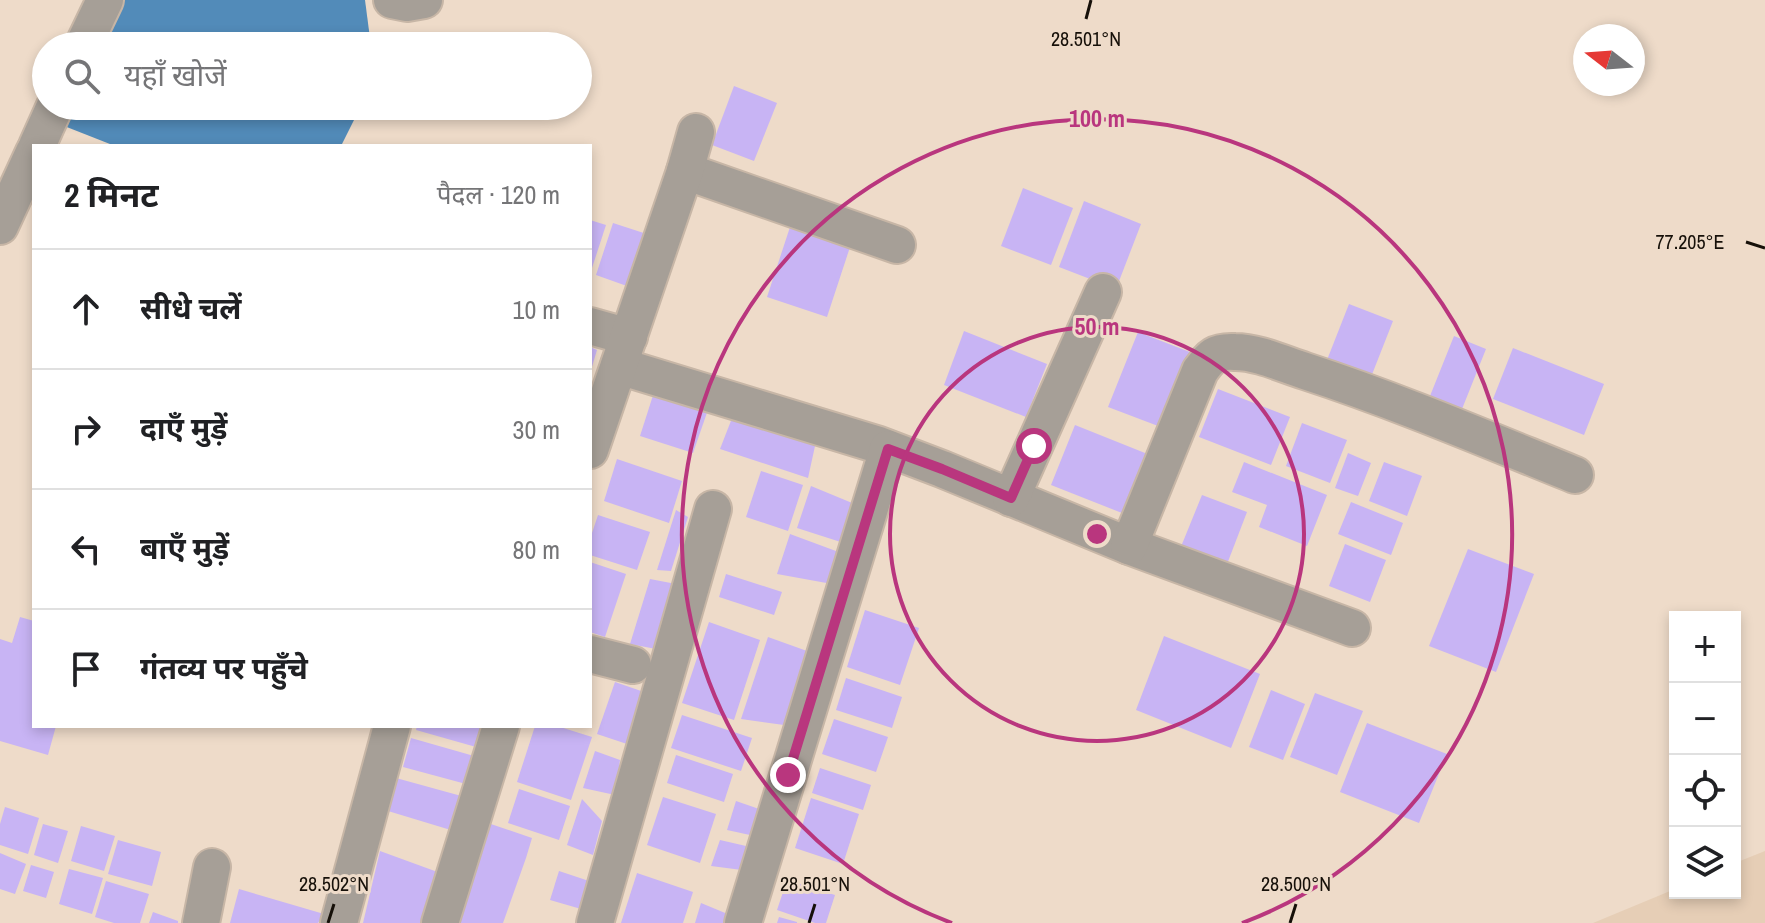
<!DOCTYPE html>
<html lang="hi">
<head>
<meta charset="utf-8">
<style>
	body { margin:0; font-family:"Archivo Narrow","Noto Sans Devanagari",sans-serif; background:#f2f2f2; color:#202124 }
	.controls { position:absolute; right:24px; bottom:24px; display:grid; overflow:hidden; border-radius:0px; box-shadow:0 4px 12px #0003 }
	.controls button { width:72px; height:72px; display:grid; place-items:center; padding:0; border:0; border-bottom:2px solid #e0e0e0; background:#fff; color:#202124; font:40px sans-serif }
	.compass { position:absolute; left:1573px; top:24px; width:72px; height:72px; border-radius:50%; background:#fff; box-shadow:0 4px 12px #0003; rotate:287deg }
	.stop { position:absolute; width:24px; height:24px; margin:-18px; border:6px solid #b9367e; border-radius:50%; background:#fff }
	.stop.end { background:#b9367e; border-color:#fff; box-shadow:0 2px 8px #0008 }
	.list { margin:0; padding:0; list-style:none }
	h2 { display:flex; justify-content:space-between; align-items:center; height:104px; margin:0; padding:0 32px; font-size:34px }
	h2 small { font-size:26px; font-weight:400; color:#757577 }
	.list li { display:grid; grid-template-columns:52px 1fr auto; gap:24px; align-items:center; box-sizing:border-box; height:120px; padding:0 32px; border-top:2px solid #e0e0e0 }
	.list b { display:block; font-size:30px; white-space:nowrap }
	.list em { font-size:26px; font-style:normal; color:#757577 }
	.icon { flex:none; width:44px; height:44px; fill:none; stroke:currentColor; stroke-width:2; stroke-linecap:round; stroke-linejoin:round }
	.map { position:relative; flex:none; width:1765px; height:923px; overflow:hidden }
	.search { position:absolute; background:#fff; box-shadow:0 4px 12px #0003; left:32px; top:32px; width:560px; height:88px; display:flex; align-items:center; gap:20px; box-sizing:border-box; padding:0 28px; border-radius:44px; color:#757577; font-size:30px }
	.panel { position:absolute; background:#fff; box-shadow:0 4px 12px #0003; left:32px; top:144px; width:560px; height:584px; border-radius:0px }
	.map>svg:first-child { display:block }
	.built { fill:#e6ceb6 }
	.water { fill:#528bb9 }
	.building { fill:#c8b4f4 }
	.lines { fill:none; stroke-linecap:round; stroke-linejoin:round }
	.minor-casing { stroke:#c7b6a6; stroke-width:40 }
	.minor { stroke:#a69f97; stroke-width:36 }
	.route { stroke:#b9367e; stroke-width:10 }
	.ticks { fill:none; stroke:#161009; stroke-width:3 }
	.ring { fill:none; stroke:#b9367e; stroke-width:4 }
	.ticks-label { font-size:20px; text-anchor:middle; fill:#161009; stroke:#eedbc9; stroke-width:6; stroke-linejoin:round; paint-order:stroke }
	.centre { fill:#b9367e; stroke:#eedbc9; stroke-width:4 }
	.ring-label { font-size:24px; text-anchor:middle; font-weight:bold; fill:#b9367e; stroke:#eedbc9; stroke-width:6; stroke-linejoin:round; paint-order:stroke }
</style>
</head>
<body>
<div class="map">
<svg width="1765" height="923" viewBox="0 0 1765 923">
	<rect width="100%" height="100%" fill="#eedbc9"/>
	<!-- built -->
	<polygon class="built" points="1765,851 1765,923 1593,923 1675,889 1675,893 1735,893 1735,863"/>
	<!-- water -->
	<g class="water">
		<polygon points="109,0 365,0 371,46 88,46"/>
		<polygon points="61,106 361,106 341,146 115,146 54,122"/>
	</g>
	<!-- building -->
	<g class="building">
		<polygon points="734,86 777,103 754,161 712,145"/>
		<polygon points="1023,188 1073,208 1051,265 1001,246"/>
		<polygon points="1084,201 1141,224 1116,289 1059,267"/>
		<polygon points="590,220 606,225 591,271 590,271"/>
		<polygon points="613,223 656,237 638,290 596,275"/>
		<polygon points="791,224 851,244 827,317 767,297"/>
		<polygon points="1349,304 1393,321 1371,377 1327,360"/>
		<polygon points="964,331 1047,364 1026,417 944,385"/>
		<polygon points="1138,332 1195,354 1166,429 1108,407"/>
		<polygon points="1454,336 1486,349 1462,409 1430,396"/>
		<polygon points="590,347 597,350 591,370 590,370"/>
		<polygon points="1513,348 1604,384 1584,435 1493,399"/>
		<polygon points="656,386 710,404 693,453 640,436"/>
		<polygon points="1218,389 1290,417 1271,465 1199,437"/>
		<polygon points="734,413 817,437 808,478 720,449"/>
		<polygon points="1302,423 1347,440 1330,483 1286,466"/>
		<polygon points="1075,425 1150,455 1127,515 1051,485"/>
		<polygon points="1348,453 1371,463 1358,496 1335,488"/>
		<polygon points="617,459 682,481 669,523 604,501"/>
		<polygon points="1244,462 1327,495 1307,546 1259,527 1267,505 1232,492"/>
		<polygon points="1384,462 1422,476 1407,516 1369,501"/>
		<polygon points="761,471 803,485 788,531 746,517"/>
		<polygon points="811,486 857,505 850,545 797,528"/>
		<polygon points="1202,495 1247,512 1224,572 1178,554"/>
		<polygon points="1351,502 1403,523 1391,555 1338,534"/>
		<polygon points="676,510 688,517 671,571 657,570"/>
		<polygon points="598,515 650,532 637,570 590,555 590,539"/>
		<polygon points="790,534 844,554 832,584 777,574"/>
		<polygon points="1345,544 1386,560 1370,602 1329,586"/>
		<polygon points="1468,549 1534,574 1496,672 1429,646"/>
		<polygon points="590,562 626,574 605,637 590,632"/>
		<polygon points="726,574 782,592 774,615 719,597"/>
		<polygon points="650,579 676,584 656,649 630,644"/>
		<polygon points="865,610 919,628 900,685 847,667"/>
		<polygon points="20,617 34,621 34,726 56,726 48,755 0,741 0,639 12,643"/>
		<polygon points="709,622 760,640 734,720 682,703"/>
		<polygon points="1164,636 1260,674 1231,748 1136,710"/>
		<polygon points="768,637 807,651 784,725 741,719"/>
		<polygon points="846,678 902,697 892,728 836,710"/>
		<polygon points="615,682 644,692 627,744 597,734"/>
		<polygon points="1271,690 1305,704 1283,760 1249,747"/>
		<polygon points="1315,693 1363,711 1337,775 1290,757"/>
		<polygon points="682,715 752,738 741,771 671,748"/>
		<polygon points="834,719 888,737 876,772 822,754"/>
		<polygon points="1367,723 1447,754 1419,823 1340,792"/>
		<polygon points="417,726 483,726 476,747 416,730"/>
		<polygon points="535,726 557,726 592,737 571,800 517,782"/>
		<polygon points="411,738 474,756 466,784 403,767"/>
		<polygon points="595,751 620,760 615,795 583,788"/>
		<polygon points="676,755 733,774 724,802 667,783"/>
		<polygon points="820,768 871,785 863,810 812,793"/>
		<polygon points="396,778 465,797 454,831 388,811"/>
		<polygon points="519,789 570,806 559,840 508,823"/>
		<polygon points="663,797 716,814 700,863 647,845"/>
		<polygon points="811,798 859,814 843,864 795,848"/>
		<polygon points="582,799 602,821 593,855 567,845"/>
		<polygon points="736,801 762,810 750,835 727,830"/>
		<polygon points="5,807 39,818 28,854 0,845 0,824"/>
		<polygon points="482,821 532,838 526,858 503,923 451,923"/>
		<polygon points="43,824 68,831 58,863 34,855"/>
		<polygon points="81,826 115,836 104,871 71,861"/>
		<polygon points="118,840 161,852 152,886 108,874"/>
		<polygon points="720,840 746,846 742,870 711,866"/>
		<polygon points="380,851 443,874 428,923 363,923"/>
		<polygon points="0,853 26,864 15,894 0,889"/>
		<polygon points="31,865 54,872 46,898 23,891"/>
		<polygon points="69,869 103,878 92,914 59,904"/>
		<polygon points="559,871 589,881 581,909 550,900"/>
		<polygon points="637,873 693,892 683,923 621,923"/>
		<polygon points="787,880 835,895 826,923 815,923 777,910"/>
		<polygon points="106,881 149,894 140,923 114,923 95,917"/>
		<polygon points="239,889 324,914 318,923 230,923"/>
		<polygon points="701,903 730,915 728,923 695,923"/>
		<polygon points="153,912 178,921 178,923 149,923"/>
		<polygon points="779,917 797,922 797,923 777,923"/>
	</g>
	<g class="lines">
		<defs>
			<g id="minor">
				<polyline points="392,0 407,3 424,0"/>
				<polyline points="83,46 105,0"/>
				<polyline points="37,146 55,106"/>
				<polyline points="685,171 897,245"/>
				<polyline points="0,226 34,152"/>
				<polyline points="590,326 629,337"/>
				<polyline points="619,366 879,445 942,469 1129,546 1352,628"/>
				<polyline points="590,450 685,171 696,132"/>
				<polyline points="1011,498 1103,292"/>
				<path d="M 1129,546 L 1200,371 C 1211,356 1215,351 1235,352 C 1258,352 1283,364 1305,371 C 1397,401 1486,439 1575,475"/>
				<polyline points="590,654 633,665"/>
				<polyline points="201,923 212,867"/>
				<polyline points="339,923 392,726"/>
				<polyline points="440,923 501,726"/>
				<polyline points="595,923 713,509"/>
				<polyline points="743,923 888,449"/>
			</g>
		</defs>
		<!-- minor casing -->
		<use href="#minor" class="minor-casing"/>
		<!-- minor -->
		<use href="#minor" class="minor"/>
	</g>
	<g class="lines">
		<!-- route -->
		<polyline class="route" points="788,775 888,449 942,469 1011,498 1034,446"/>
	</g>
	<!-- ticks -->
	<path class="ticks" d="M 1086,19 L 1091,0M 1746,242 L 1765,248M 328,923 L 334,904M 809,923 L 815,904M 1290,923 L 1296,904"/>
	<!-- distance rings -->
	<g class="ring">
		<circle cx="1097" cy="534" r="207"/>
		<path d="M952 923A415 415 0 1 1 1242 923"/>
	</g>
	<g class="ticks-label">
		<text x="1086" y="46">28.501°N</text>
		<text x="1690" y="249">77.205°E</text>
		<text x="334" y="891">28.502°N</text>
		<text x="815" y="891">28.501°N</text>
		<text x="1296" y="891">28.500°N</text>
	</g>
	<circle cx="1097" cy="534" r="12" class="centre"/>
	<g class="ring-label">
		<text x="1097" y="127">100 m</text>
		<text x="1097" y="335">50 m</text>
	</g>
</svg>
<div class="controls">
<button>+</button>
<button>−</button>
<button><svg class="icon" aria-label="locate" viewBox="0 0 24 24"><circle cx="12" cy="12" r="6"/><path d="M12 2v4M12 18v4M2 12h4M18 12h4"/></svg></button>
<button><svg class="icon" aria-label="layers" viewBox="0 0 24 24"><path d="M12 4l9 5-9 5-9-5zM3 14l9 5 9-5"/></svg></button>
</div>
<svg class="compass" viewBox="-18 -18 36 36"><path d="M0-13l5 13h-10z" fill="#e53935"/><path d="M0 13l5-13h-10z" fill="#757577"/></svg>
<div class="stop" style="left:1034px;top:446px"></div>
<div class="stop end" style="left:788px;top:775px"></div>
<div class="search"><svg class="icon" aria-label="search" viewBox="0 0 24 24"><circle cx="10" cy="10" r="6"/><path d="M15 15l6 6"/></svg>यहाँ खोजें</div>
<section class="panel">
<h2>2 मिनट<small>पैदल · 120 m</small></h2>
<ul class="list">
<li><svg class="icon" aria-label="ahead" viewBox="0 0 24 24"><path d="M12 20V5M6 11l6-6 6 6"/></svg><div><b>सीधे चलें</b></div><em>10 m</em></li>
<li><svg class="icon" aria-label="right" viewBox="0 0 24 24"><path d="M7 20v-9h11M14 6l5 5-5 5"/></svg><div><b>दाएँ मुड़ें</b></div><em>30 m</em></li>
<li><svg class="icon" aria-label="left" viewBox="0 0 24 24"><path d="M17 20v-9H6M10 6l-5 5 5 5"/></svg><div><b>बाएँ मुड़ें</b></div><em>80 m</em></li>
<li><svg class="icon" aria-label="arrive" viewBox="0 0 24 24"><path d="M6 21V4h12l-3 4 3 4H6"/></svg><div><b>गंतव्य पर पहुँचे</b></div></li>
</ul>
</section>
</div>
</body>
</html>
